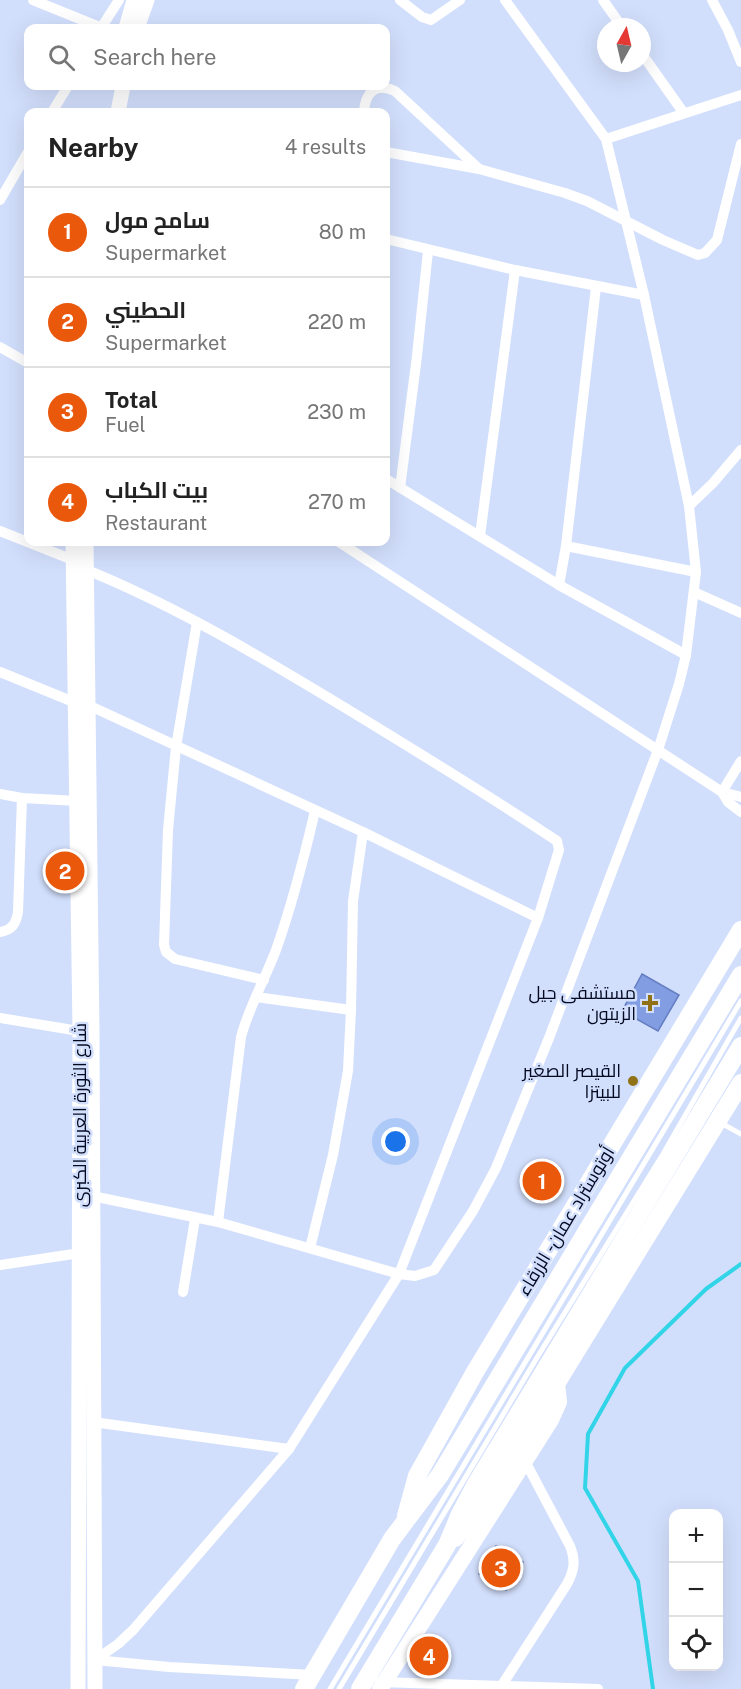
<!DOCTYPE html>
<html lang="en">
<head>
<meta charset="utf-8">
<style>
	body { margin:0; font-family:"Public Sans",Cairo,sans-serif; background:#f6f6f6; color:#222 }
	.controls { position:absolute; right:18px; bottom:18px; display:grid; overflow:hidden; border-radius:12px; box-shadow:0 6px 24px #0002 }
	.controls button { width:54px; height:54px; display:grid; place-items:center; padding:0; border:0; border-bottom:2px solid #e0e0e0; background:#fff; color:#222; font:30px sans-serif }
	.compass { position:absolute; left:597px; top:18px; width:54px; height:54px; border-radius:50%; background:#fff; box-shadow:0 6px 24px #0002; rotate:8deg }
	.you { position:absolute; left:396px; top:1142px; width:21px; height:21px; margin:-15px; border:4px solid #fff; border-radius:50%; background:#1a73e8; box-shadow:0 0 0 9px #1a73e833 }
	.badge { display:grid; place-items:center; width:39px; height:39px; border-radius:50%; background:#ea580c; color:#fff; font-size:20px; font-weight:700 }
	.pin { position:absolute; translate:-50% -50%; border:3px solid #fff; box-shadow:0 2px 6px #0006 }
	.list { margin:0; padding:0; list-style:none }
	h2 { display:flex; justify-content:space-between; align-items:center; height:78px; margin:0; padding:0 24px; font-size:26px }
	h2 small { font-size:20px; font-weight:400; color:#767676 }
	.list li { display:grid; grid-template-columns:39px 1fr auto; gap:18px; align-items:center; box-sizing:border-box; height:90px; padding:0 24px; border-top:2px solid #e0e0e0 }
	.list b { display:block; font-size:22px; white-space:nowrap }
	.list p { margin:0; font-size:20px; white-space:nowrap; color:#767676 }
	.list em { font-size:20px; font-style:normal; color:#767676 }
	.icon { flex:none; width:33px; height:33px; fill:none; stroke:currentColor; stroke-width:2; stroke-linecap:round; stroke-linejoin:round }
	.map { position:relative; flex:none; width:741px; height:1689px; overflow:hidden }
	.search { position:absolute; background:#fff; box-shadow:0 6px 24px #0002; left:24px; top:24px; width:366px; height:66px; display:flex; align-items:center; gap:15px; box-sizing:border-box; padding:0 21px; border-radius:12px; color:#767676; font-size:22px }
	.panel { position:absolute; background:#fff; box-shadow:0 6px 24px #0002; left:24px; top:108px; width:366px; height:438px; border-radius:12px }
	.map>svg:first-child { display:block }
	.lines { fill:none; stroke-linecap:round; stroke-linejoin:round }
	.stream { stroke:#32d4e7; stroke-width:4 }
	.building { fill:#829de2; stroke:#657ec1; stroke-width:1.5 }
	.service { stroke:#fff; stroke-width:5 }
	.minor { stroke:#fff; stroke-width:10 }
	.secondary { stroke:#fff; stroke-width:15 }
	.primary { stroke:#fff; stroke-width:16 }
	.trunk { stroke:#fff; stroke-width:18 }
	.poi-dot { fill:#917116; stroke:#d2dffc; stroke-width:2 }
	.labels { text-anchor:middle; stroke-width:5; stroke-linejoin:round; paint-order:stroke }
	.poi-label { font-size:18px; fill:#030921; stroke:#d2dffc; text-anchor:end }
	.street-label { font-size:18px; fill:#030921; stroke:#d2dffc }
</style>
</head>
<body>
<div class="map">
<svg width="741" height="1689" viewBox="0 0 741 1689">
	<rect width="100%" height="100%" fill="#d2dffc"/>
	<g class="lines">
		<!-- stream -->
		<polyline class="stream" points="653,1689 638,1581 585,1488 588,1434 625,1368 706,1289 741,1264"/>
	</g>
	<!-- building -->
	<g class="building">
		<polygon points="642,974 679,995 658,1031 622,1011"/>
		<polygon points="496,1546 523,1562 506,1590 479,1574"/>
	</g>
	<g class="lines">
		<!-- service -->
		<g class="service">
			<polyline points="721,1123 741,1134"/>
			<polyline points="330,1689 741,1001"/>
			<polyline points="339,1689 538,1356 663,1154 741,1018"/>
		</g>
		<!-- minor -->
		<g class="minor">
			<polyline points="33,0 102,28"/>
			<polyline points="400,0 422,17 431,20 460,0"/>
			<polyline points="603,0 622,27"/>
			<polyline points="712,0 728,30 741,62"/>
			<polyline points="101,28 119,0"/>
			<polyline points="642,54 683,112"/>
			<polyline points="52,112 68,86"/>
			<path d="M 364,112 C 365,93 375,82 395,91 L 479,169"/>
			<polyline points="606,139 741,95"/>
			<polyline points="386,152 479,169 565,193 587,201 663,240 698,255 705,253 717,240 741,144"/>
			<polyline points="0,200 28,152"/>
			<polyline points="386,239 515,270 644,295"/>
			<polyline points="0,347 28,363"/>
			<polyline points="386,479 559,585 686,655"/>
			<polyline points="400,488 417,356 428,251"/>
			<polyline points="689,506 713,483 741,450"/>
			<polyline points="0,531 73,560"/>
			<polyline points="480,536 515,270"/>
			<polyline points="339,542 722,792 741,797"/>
			<polyline points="566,546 696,572"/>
			<path d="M 87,570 C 180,608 266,660 352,712 C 421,754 490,796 557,841 L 559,850 L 538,918 L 399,1274 L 289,1449 L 133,1630 L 118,1644 L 95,1660"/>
			<polyline points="559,585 566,546 596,287"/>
			<polyline points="694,592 741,613"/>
			<polyline points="197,622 176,747 168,830 164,945 166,952 175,959 264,980"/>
			<polyline points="0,672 76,703"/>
			<polyline points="88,705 363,832 538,918"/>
			<polyline points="722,792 741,761"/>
			<polyline points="722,792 728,802 741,812"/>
			<polyline points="0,794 22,798 78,801"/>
			<path d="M 0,932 C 12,930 16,924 18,912 L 22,798"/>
			<polyline points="256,997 351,1010"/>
			<polyline points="0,1018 85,1032"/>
			<polyline points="92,1196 218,1222 399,1274 415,1276 434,1270 473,1211 496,1168 549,1038 658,750 679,684 686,655 696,572 689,506 644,295 606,139 505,0"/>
			<path d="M 218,1222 L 241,1037 C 249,1007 265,979 276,950 C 292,905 304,858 315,811"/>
			<polyline points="310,1248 333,1155 348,1071 351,1010 353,901 363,832"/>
			<polyline points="0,1265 80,1253"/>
			<polyline points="183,1292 195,1219"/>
			<polyline points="93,1422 289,1449"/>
			<polyline points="95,1660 169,1667 313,1675"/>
			<polyline points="380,1682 598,1689"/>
			<path d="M 502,1685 L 567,1584 C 574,1571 576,1561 570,1546 L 525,1461"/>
		</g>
		<!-- secondary -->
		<g class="secondary">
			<polyline points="126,28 134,0"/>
			<polyline points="137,28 147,0"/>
			<polyline points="118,112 123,86"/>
			<polyline points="73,542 80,1030 78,1689"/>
			<polyline points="86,542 92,1035 95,1689"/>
		</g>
		<!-- primary -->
		<polyline class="primary" points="380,1689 551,1420 559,1402 557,1384"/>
		<!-- trunk -->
		<g class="trunk">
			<polyline points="406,1516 417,1476 475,1372 741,930"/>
			<polyline points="455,1538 481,1506 741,1083"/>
			<polyline points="304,1689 392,1539 440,1475 741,975"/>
			<polyline points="360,1689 447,1545 460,1514 476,1484 741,1046"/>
		</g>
	</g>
	<!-- markers -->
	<g class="poi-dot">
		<path d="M647 994h6v6h6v6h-6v6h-6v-6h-6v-6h6z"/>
		<circle cx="633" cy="1081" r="6"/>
	</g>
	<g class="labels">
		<!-- poi labels -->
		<g class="poi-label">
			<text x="636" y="999">مستشفى جيل<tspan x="636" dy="21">الزيتون</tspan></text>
			<text x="621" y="1077">القيصر الصغير<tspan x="621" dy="21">للبيتزا</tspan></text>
		</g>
		<!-- street labels -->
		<g class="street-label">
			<text transform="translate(80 1115) rotate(-90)" y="6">شارع الثورة العربية الكبرى</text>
			<text transform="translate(566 1221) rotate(-59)" y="6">أوتوستراد عمان - الزرقاء</text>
		</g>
	</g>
</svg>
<div class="controls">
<button>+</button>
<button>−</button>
<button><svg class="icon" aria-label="locate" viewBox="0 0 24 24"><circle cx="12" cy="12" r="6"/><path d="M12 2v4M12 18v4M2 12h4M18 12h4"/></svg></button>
</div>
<svg class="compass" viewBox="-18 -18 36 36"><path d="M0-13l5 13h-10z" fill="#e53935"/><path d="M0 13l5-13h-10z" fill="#767676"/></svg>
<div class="you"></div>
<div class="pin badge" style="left:542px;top:1181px">1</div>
<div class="pin badge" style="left:65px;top:871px">2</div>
<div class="pin badge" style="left:501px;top:1568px">3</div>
<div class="pin badge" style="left:429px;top:1656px">4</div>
<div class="search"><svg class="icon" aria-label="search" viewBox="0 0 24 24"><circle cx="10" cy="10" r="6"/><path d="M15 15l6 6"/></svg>Search here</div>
<section class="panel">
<h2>Nearby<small>4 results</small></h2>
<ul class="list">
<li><span class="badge">1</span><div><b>سامح مول</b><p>Supermarket</p></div><em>80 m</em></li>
<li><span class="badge">2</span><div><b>الحطيني</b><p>Supermarket</p></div><em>220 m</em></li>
<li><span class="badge">3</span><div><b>Total</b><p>Fuel</p></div><em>230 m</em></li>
<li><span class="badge">4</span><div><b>بيت الكباب</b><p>Restaurant</p></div><em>270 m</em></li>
</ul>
</section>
</div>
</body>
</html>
